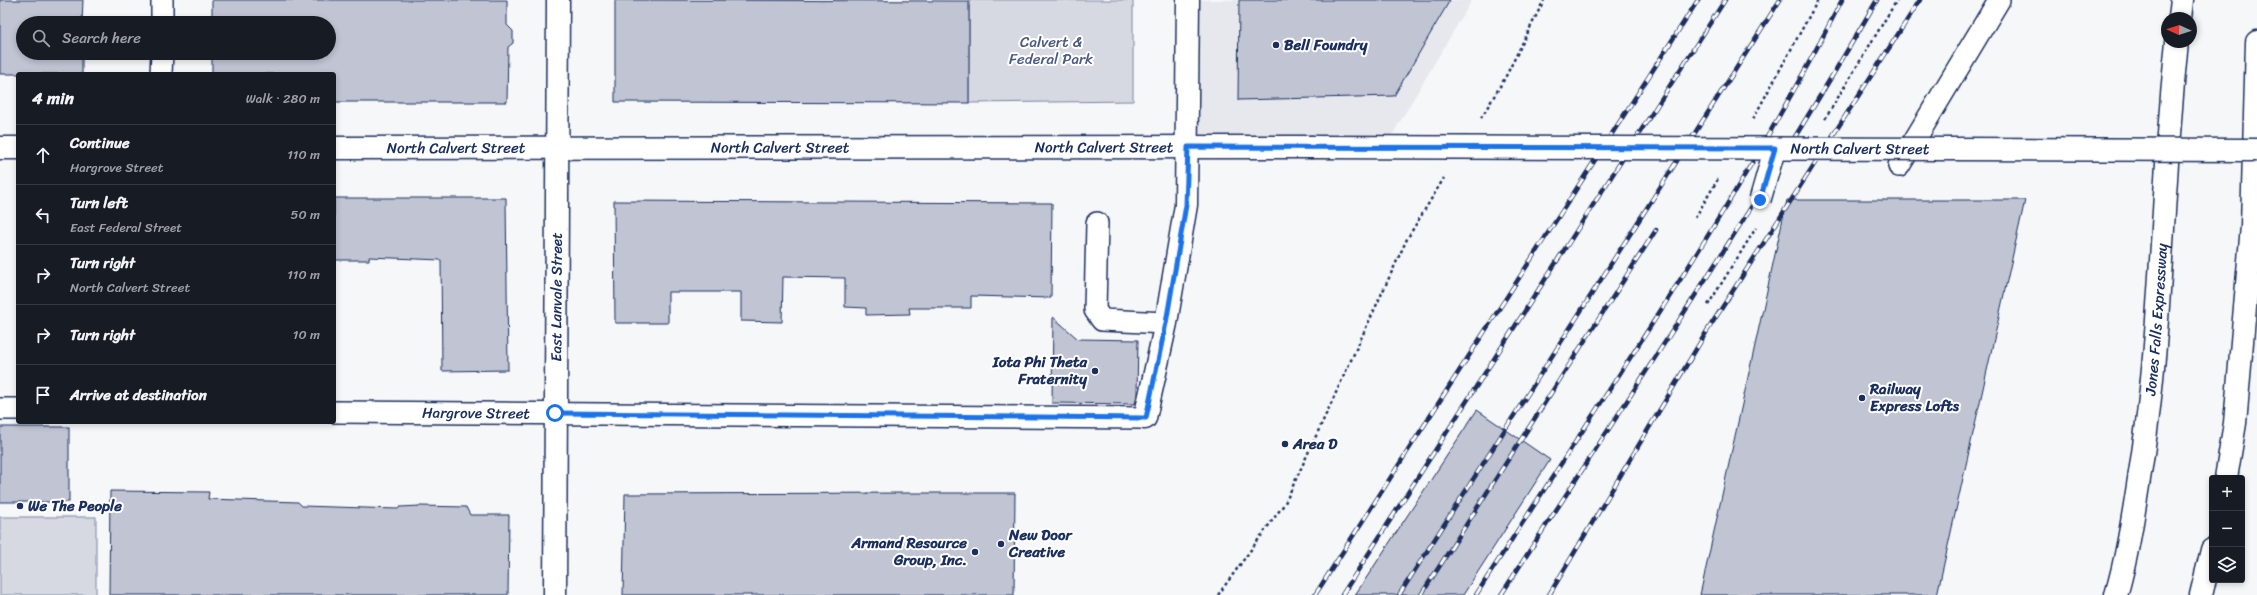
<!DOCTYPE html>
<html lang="en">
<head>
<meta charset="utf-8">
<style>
	body { margin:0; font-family:Sriracha,sans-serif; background:#20242c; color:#f1f3f6 }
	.controls { position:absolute; right:12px; bottom:12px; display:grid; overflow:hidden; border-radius:4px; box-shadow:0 2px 6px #0003 }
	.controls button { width:36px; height:36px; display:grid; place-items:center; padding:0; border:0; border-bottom:1px solid #363941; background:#171b24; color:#f1f3f6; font:20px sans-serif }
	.compass { position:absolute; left:2161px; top:12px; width:36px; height:36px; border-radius:50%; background:#171b24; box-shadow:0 2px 6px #0003; rotate:273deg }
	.stop { position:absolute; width:12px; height:12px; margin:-9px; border:3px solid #1a73e8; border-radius:50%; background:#fff }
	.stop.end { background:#1a73e8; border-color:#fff; box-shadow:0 1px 4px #0008 }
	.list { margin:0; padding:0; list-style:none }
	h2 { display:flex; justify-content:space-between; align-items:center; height:52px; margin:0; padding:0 16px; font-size:17px }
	h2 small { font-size:13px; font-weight:400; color:#9ea1a6 }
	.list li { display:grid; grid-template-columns:26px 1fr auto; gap:12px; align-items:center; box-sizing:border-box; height:60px; padding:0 16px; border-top:1px solid #363941 }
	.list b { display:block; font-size:15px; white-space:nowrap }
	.list p { margin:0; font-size:13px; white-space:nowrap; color:#9ea1a6 }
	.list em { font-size:13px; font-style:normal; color:#9ea1a6 }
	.icon { flex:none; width:22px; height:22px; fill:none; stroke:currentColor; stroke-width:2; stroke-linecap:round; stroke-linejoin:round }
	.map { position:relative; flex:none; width:2257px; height:595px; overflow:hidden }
	.search { position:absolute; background:#171b24; box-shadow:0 2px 6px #0003; left:16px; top:16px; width:320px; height:44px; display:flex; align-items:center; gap:10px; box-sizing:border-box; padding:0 14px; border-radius:22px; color:#9ea1a6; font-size:15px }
	.panel { position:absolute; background:#171b24; box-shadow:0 2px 6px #0003; left:16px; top:72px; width:320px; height:352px; border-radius:4px }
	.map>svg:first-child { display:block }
	.built { fill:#e6e8ee }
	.green { fill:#d6d9e2; stroke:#7884a0 }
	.building { fill:#c0c4d3; stroke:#1b2f5e }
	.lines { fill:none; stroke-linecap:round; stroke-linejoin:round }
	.lane-casing { stroke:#1b2f5e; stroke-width:24 }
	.street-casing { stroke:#1b2f5e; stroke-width:25 }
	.secondary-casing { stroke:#1b2f5e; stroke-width:25 }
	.primary-casing { stroke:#1b2f5e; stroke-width:25 }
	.highway-casing { stroke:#1b2f5e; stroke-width:25 }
	.path { stroke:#1b2f5e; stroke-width:2.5; stroke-dasharray:3 3; stroke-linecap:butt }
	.lane { stroke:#fff; stroke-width:21 }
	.street { stroke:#fff; stroke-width:22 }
	.secondary { stroke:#fff; stroke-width:22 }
	.primary { stroke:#fff; stroke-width:22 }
	.highway { stroke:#fff; stroke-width:22 }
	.rail-casing { stroke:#1b2f5e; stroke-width:4.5 }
	.rail { stroke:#fff; stroke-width:3; stroke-dasharray:9; stroke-linecap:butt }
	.lane-bridge-casing { stroke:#1b2f5e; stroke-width:24; stroke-linecap:butt }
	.primary-bridge-casing { stroke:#1b2f5e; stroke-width:25; stroke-linecap:butt }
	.lane-bridge { stroke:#fff; stroke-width:21 }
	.primary-bridge { stroke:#fff; stroke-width:22 }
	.route { stroke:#1a73e8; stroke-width:5 }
	.poi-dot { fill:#1b2f5e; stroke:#fff; stroke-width:1.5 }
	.labels { text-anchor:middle; stroke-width:4; stroke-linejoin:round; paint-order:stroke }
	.park-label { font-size:15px; fill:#4a5a7f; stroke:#fff }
	.poi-label { font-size:15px; font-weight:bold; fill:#1b2f5e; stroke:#fff; text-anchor:start }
	.street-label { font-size:15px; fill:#1b2f5e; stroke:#fff }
</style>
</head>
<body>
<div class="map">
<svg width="2257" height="595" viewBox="0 0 2257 595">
	<rect width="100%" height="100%" fill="#f6f7f9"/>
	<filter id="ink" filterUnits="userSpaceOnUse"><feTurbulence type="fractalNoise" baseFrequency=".025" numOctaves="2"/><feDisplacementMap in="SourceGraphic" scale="8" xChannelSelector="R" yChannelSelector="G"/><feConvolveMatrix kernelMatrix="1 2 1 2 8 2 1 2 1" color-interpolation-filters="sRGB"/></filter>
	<g filter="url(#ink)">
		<!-- built -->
		<polygon class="built" points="1189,0 1472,0 1385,147 1190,150"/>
		<!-- green -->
		<g class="green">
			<polygon points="969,0 1133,0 1133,101 969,103"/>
			<rect x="0" y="517" width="96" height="78"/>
		</g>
		<!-- building -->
		<g class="building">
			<polygon points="0,0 83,0 82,23 23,23 23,53 82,53 82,74 0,74"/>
			<polygon points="212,0 507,0 507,25 513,31 513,43 508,47 507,102 334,102 334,74 212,74 212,53 329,53 329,23 212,23"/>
			<polygon points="615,0 969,1 969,103 615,102"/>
			<polygon points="1239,0 1450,0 1394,96 1238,100"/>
			<polygon points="334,198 506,198 508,370 442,371 441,260 369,257 369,260 334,260"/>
			<polygon points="1787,200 2025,200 1937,595 1700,595"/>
			<polygon points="614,201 1052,203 1051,298 971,296 971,308 909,308 910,314 866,315 866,308 845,307 845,278 783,277 782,322 741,321 741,292 668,292 668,323 615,323"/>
			<polygon points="1053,317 1078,339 1138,340 1137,394 1135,404 1052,403"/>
			<polygon points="1477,410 1550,460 1463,595 1355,595"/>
			<rect x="0" y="427" width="69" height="75"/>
			<polygon points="110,491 209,492 208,499 298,502 302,506 398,509 400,507 420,506 466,507 470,515 509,515 508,595 109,595"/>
			<polygon points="911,493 1015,493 1014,595 623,595 625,494"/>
		</g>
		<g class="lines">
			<defs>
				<g id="lane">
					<polyline points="162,23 162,0"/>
					<polyline points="161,74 162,53"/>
					<polyline points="1899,166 1999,0"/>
					<polyline points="1097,223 1095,310 1102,320 1166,323"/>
					<polyline points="0,409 18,409"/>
					<path id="s1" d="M 334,412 L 1145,418"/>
				</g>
				<polyline id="street" points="1145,418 1166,323 1186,205 1188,0"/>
				<g id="secondary">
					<path id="s2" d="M 555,595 L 558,0"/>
				</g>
				<g id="primary">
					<polyline points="0,148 18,148"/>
					<path id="s3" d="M 334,148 L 1310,147"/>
				</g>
				<g id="highway">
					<polyline points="2180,18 2182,0"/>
					<polyline points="2226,478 2235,423 2252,226 2257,42"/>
					<path id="s4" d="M 2116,595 C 2127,558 2133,517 2139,479 C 2163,334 2161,188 2177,42"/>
					<polyline points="2201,595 2212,550"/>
				</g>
			</defs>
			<!-- lane casing -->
			<use href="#lane" class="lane-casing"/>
			<!-- street casing -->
			<use href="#street" class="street-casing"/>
			<!-- secondary casing -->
			<use href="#secondary" class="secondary-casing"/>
			<!-- primary casing -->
			<use href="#primary" class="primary-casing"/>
			<!-- highway casing -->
			<use href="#highway" class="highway-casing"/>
			<!-- path -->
			<g class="path">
				<polyline points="1481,118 1505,78 1544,0"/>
				<polyline points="1753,119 1818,0"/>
				<polyline points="1825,119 1897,0"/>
				<polyline points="1695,218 1718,179"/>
				<polyline points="1708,305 1756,228"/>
				<polyline points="1218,595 1285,503 1407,239 1444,178"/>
			</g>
			<!-- lane -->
			<use href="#lane" class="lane"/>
			<!-- street -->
			<use href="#street" class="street"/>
			<!-- secondary -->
			<use href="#secondary" class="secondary"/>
			<!-- primary -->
			<use href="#primary" class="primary"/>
			<!-- highway -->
			<use href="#highway" class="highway"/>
			<defs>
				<g id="rail">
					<polyline points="1315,595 1698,0"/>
					<polyline points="1342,595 1725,0"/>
					<polyline points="1399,595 1780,0"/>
					<polyline points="1421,595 1656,230"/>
					<path d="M 1476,595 C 1601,399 1736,208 1842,0"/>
					<path d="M 1501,595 C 1628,398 1759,203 1877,0"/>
					<polyline points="1549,595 1707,331 1920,0"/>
				</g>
			</defs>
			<!-- rail casing -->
			<use href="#rail" class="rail-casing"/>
			<!-- rail -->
			<use href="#rail" class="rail"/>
			<defs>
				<polyline id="lane-bridge" points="1760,200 1775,148"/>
				<g id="primary-bridge">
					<path id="s5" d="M 1310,147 L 2257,150"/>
				</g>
			</defs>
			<!-- lane-bridge casing -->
			<use href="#lane-bridge" class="lane-bridge-casing"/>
			<!-- primary-bridge casing -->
			<use href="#primary-bridge" class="primary-bridge-casing"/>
			<!-- lane-bridge -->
			<use href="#lane-bridge" class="lane-bridge"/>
			<!-- primary-bridge -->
			<use href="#primary-bridge" class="primary-bridge"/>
		</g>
	</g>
	<g class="lines" filter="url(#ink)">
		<!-- route -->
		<polyline class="route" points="555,413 1146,418 1166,323 1186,205 1188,147 1775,148 1760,200"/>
	</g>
	<!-- markers -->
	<g class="poi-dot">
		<circle cx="1276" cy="45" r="4"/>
		<circle cx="1095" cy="371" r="4"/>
		<circle cx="1862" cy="398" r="4"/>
		<circle cx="1285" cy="444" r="4"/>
		<circle cx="20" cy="506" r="4"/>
		<circle cx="1001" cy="544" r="4"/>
		<circle cx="975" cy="552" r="4"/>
	</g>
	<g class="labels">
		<!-- park labels -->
		<g class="park-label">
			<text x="1051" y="47">Calvert &amp;<tspan x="1051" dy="17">Federal Park</tspan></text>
		</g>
		<!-- poi labels -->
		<g class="poi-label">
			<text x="1284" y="50">Bell Foundry</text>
			<text x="1087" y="367" text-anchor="end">Iota Phi Theta<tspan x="1087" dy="17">Fraternity</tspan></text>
			<text x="1870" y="394">Railway<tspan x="1870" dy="17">Express Lofts</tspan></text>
			<text x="1293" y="449">Area D</text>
			<text x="28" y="511">We The People</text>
			<text x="1009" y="540">New Door<tspan x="1009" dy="17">Creative</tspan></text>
			<text x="967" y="548" text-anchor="end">Armand Resource<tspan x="967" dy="17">Group, Inc.</tspan></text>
		</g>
		<!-- street labels -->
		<g class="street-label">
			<text dy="5" stroke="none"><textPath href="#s3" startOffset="122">North Calvert Street</textPath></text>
			<text dy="5" stroke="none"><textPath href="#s3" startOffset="446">North Calvert Street</textPath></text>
			<text dy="5" stroke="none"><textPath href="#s3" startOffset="770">North Calvert Street</textPath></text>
			<text dy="5" stroke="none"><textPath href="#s5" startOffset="550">North Calvert Street</textPath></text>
			<text dy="5" stroke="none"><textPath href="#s2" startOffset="298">East Lanvale Street</textPath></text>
			<text dy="5" stroke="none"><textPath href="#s4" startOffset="279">Jones Falls Expressway</textPath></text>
			<text dy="5" stroke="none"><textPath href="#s1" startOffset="142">Hargrove Street</textPath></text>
		</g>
	</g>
</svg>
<div class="controls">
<button>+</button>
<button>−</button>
<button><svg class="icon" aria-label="layers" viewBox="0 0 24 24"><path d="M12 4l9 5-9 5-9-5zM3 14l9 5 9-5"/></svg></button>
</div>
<svg class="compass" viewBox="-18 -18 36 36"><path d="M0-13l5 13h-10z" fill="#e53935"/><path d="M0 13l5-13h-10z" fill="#9ea1a6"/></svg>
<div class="stop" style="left:555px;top:413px"></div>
<div class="stop end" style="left:1760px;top:200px"></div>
<div class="search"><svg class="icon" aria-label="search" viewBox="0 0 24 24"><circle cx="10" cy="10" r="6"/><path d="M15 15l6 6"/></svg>Search here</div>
<section class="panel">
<h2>4 min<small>Walk · 280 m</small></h2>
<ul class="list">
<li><svg class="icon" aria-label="ahead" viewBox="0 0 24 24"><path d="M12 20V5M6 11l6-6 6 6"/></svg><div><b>Continue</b><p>Hargrove Street</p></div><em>110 m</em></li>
<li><svg class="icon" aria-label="left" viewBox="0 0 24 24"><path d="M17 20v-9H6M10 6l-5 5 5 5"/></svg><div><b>Turn left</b><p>East Federal Street</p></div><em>50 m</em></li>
<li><svg class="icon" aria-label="right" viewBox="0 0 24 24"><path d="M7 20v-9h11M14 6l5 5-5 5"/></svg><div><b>Turn right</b><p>North Calvert Street</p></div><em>110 m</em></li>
<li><svg class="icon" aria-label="right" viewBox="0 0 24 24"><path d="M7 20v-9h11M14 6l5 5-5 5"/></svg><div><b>Turn right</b></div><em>10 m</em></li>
<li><svg class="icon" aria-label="arrive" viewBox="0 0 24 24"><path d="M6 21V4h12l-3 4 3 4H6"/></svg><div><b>Arrive at destination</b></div></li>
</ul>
</section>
</div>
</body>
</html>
